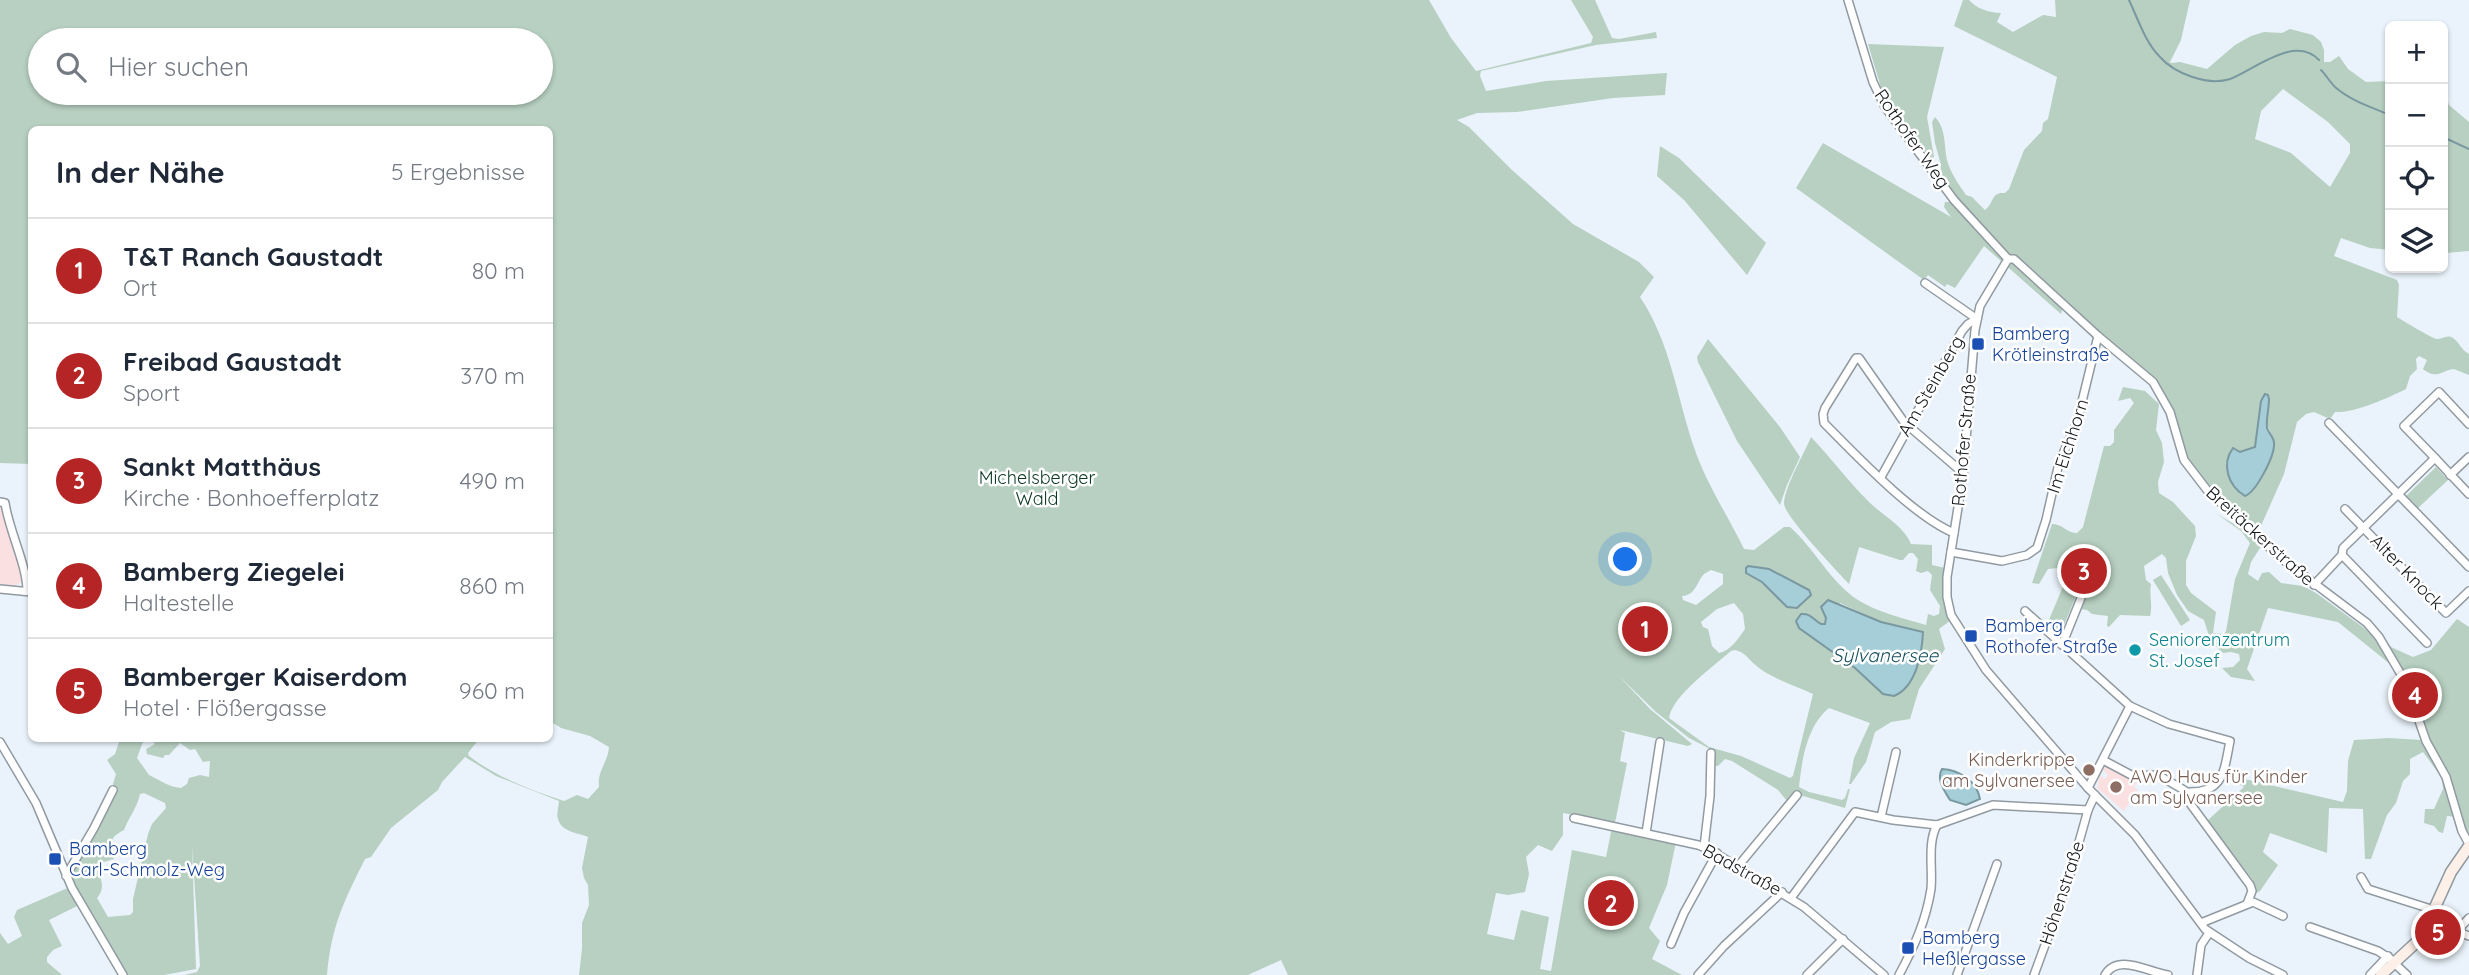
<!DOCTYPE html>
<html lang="de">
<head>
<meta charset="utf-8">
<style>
	body { margin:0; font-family:Quicksand,sans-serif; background:#f2f2f3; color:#1f2937 }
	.controls { position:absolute; right:21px; top:21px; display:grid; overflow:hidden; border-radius:10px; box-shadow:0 2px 5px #0004 }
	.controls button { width:63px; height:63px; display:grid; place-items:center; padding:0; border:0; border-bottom:2px solid #e0e1e3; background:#fff; color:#1f2937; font:35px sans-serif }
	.you { position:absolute; left:1626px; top:560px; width:24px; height:24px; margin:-18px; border:5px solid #fff; border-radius:50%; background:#1a73e8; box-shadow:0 0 0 10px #1a73e833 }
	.badge { display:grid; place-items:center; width:46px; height:46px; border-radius:50%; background:#b52525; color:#fff; font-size:23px; font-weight:700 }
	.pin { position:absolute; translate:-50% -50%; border:4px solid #fff; box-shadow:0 2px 7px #0006 }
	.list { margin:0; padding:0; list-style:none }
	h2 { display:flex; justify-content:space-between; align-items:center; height:91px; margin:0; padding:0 28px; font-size:30px }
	h2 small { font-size:23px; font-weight:400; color:#747a83 }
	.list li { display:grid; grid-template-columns:46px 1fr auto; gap:21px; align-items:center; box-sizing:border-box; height:105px; padding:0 28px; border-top:2px solid #e0e1e3 }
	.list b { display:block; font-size:26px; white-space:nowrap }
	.list p { margin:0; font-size:23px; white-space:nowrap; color:#747a83 }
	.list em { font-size:23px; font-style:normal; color:#747a83 }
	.icon { flex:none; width:38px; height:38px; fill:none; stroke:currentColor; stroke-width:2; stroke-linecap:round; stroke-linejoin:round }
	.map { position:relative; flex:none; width:2469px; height:975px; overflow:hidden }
	.search { position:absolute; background:#fff; box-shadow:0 2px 5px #0004; left:28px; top:28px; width:525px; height:77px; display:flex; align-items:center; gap:18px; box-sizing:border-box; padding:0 24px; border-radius:38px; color:#747a83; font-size:26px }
	.panel { position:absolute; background:#fff; box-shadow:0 2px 5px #0004; left:28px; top:126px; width:525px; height:616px; border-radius:10px }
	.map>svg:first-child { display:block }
	.education { fill:#fbe0e2 }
	.green { fill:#b7d0c1; fill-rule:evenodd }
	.water { fill:#a5ced9; stroke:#7a98a0; stroke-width:2 }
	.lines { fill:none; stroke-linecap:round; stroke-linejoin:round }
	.stream { stroke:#7a98a0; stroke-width:2 }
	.street-casing { stroke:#929aa1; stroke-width:10 }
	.secondary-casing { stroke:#929aa1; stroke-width:13 }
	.street { stroke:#fff; stroke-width:7 }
	.secondary { stroke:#fdf0e8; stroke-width:10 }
	.transit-dot { fill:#1a4fb4; stroke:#fff; stroke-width:2.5 }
	.culture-dot { fill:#0f9aa8; stroke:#fff; stroke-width:2.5 }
	.education-dot { fill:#8d6e63; stroke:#fff; stroke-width:2.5 }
	.labels { text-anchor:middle; stroke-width:5; stroke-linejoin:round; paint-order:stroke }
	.street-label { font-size:18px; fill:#16191c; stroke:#fff }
	.transit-label { font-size:18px; fill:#164399; stroke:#fff; text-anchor:start }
	.park-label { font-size:18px; fill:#0b3824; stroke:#fff }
	.culture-label { font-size:18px; fill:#0d838f; stroke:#fff; text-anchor:start }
	.education-label { font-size:18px; fill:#785e54; stroke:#fff; text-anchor:end }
	.water-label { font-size:19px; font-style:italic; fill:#19525e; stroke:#fff }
</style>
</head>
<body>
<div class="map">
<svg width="2469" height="975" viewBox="0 0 2469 975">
	<rect width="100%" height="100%" fill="#eaf3fb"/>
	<!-- education -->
	<g class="education">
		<polygon points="0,505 23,581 15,586 0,584"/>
		<polygon points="2106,763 2138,780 2134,787 2138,790 2124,811 2097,788 2100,775 2105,779 2108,775 2103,770"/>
	</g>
	<!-- green -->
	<g class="green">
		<path d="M 0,0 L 1429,0 L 1451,38 L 1476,71 L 1591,43 L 1593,37 L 1571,0 L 1595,0 L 1612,38 L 1619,39 L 1656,32 L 1657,38 L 1596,45 L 1481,71 L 1480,76 L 1486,91 L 1546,81 L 1667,73 L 1665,95 L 1613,98 L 1517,112 L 1477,113 L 1457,120 L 1469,127 L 1512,170 L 1573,224 L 1639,262 L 1654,277 L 1640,297 C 1672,345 1677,400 1696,453 C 1708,486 1729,518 1744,549 L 1754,550 L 1784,527 L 1790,527 C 1815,549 1830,582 1858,600 C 1879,613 1903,618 1926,625 L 1928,614 L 1934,616 L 1939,614 L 1940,606 L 1930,590 L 1932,575 L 1928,571 L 1921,573 L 1916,571 L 1918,559 L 1913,553 L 1909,553 L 1903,560 L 1900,560 L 1859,547 L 1849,584 C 1838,572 1783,515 1784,503 C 1785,486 1804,454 1811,437 C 1831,458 1848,481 1869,502 C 1882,515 1904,526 1911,544 L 1932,545 L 1932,565 L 1945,568 L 1951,620 L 1939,629 L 1945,649 L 1919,689 L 1910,719 L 1891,722 L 1875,732 L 1866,762 L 1851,784 L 1849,784 L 1854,758 L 1870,723 L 1829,708 C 1807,726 1802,759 1799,787 L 1809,792 L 1842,800 L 1845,798 L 1848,789 L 1850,789 L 1845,808 L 1803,796 L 1787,801 L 1778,790 L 1732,761 L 1725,759 L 1718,766 L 1715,766 L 1714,751 L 1689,738 L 1656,712 L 1619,676 L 1650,709 L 1692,744 L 1688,746 L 1620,730 L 1625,733 L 1620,761 L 1627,763 L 1615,823 L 1563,813 L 1563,835 L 1552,851 L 1538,845 L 1526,857 L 1529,874 L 1525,892 L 1508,895 L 1496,893 L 1487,934 L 1514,940 L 1521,910 L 1549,917 L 1540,969 L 1551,971 L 1572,850 L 1606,857 L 1611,832 L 1615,828 L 1676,842 L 1667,885 L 1649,928 L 1660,941 L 1652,959 L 1682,975 L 1288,975 L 1281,960 L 1248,975 L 579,975 L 582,949 L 582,923 L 589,905 L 588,885 L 584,878 L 582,868 L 588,837 C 579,833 561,832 558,819 C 556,814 559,806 559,801 L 496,776 L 465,757 L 442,782 L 438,790 L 391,828 L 371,857 L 365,859 C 344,901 331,927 327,975 L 184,975 L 197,972 L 200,966 L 192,845 L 196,969 L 164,975 L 127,975 L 106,943 L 95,918 L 73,884 L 71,877 L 116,790 L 113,784 L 116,774 L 107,760 L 115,754 L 120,739 L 479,739 L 468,753 L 469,756 C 496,777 531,790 564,801 L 577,795 L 588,799 L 599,787 C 597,771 608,762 609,747 L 590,736 L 561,728 L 550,721 L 550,130 L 32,130 L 31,464 L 0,463 ZM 40,40 L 541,40 L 541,93 L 40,93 ZM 1751,566 L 1769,569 L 1809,590 L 1811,594 L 1762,582 L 1746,573 ZM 1711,570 L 1723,574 L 1723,584 L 1696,605 L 1683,600 L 1682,596 C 1696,595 1696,583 1704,574 ZM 1734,603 L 1743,614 L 1745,629 C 1739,638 1730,651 1719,653 L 1712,646 L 1708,629 L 1703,627 L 1701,622 L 1717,609 ZM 1840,603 L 1881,622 L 1923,632 L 1914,676 L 1878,690 L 1855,668 L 1802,630 L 1796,623 L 1804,614 C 1813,615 1816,625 1825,624 L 1826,618 ZM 1735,650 C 1744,652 1747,657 1753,663 C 1769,678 1794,685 1813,694 L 1793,776 L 1790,778 L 1741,756 L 1709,747 L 1669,718 C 1672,696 1714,666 1731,651 ZM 144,739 L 152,740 L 155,744 L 146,749 L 147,754 L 163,758 L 165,755 L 169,755 L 180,743 L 190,750 L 195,749 L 203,762 L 210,761 L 209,777 L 200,775 L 189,778 L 187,784 L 181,788 C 168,787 160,780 149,775 L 137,758 ZM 144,793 L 165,803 L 166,808 L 152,824 L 148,834 L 133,899 L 133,912 L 130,915 L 108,917 L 97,898 C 108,884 97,879 100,863 L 114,859 C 109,845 109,837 124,830 C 129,817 137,808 140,794 Z"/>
		<path d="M 1963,0 L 1969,0 C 1976,8 1989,13 2001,13 L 1997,22 L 2013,32 L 2043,15 L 2056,17 L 2055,0 L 2190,0 L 2181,40 L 2170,62 L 2171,63 L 2180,62 L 2207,69 L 2235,45 L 2251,36 L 2264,32 L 2282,33 L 2290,29 L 2313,35 L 2321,42 L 2324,50 L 2324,62 L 2330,62 L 2339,56 L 2348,69 L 2366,82 L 2390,81 L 2390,250 L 2370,248 L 2341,238 L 2334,256 L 2397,280 L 2399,285 L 2397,317 C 2402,320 2433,339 2437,339 C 2443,339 2447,334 2453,338 C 2460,343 2461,350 2469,354 L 2469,375 L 2454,369 C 2440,371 2437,380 2423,369 L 2427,360 L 2419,356 L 2416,359 L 2417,369 L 2410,376 L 2406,389 C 2388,398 2355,413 2335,412 L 2330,419 L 2314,412 L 2306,414 L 2297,422 L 2284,474 L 2260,528 L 2254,530 L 2210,489 L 2193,468 L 2185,451 L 2169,403 L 2152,376 L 2064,303 L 2061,314 L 1984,246 L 1955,288 L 1947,284 L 1945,287 L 1928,275 L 1924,280 L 1796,188 L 1823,143 L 1951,217 L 1944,207 L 1945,202 L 1955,202 L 1940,175 L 1941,165 L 1935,143 L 1932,122 L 1935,117 C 1946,128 1944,145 1947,160 C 1950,172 1959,185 1966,195 L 1972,197 L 1985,210 C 1995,202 1990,192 2005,193 L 2009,189 L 2024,150 L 2042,131 L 2043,123 L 2048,119 L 2057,77 L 1954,26 ZM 2283,89 L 2328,122 L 2350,144 L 2350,153 L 2330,187 L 2291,153 L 2255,139 L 2261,111 ZM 2268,395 L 2267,425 L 2274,439 L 2266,469 L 2250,494 L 2243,495 C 2230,483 2219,463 2235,448 L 2240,453 L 2255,447 L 2260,412 Z"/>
		<polygon points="1868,44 1944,47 1927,117 1934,157 1930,159 1882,91"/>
		<polygon points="2443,98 2447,99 2449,105 2469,122 2469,251 2445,253 2443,253"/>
		<polygon points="1660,146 1679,158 1766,243 1747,275 1684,200 1657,176"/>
		<polygon points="1708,339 1780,427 1800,457 1787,485 1780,505 1737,441 1698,362 1697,357"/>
		<path d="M 2123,387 L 2145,391 L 2159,404 L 2156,430 L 2162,443 L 2164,462 L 2158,482 L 2159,493 L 2173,502 L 2195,526 L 2196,536 L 2186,561 L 2186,585 L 2191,593 L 2216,612 L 2213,633 L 2224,634 L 2226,631 L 2235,579 L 2250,543 L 2241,531 L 2217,514 L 2239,527 L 2242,526 L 2262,545 L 2251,562 L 2248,574 L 2258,581 L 2262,573 L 2269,572 L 2281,583 L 2303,586 L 2316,593 L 2364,628 L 2380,643 L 2386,641 L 2391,647 L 2413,657 L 2431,650 L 2457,619 L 2469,627 L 2469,836 C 2461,829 2460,815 2447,816 L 2443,833 L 2439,832 L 2434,826 L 2424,823 L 2425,809 L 2434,809 L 2443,789 L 2442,778 L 2423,752 L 2410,759 L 2410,774 L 2403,781 L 2396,803 L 2387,815 L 2371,859 L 2365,859 L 2363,809 L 2329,808 L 2327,853 L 2270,833 L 2263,852 L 2278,865 L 2260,891 L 2254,894 L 2253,880 L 2207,821 L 2244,787 L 2225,776 L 2226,773 L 2231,773 L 2234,768 L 2236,768 L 2236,777 L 2343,802 L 2347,791 L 2348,761 L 2354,740 L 2389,738 L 2422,740 L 2421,721 L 2425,714 L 2413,712 L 2395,668 L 2338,622 L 2268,608 L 2247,669 L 2255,681 L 2231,677 L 2222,668 L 2233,667 L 2240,660 L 2239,654 L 2231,652 L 2223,653 L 2211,642 L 2204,620 L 2188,611 L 2177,595 L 2168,573 L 2166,558 L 2162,554 L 2144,566 L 2146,580 L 2151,584 C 2149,596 2153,604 2150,616 L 2120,615 L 2109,627 L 2107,626 L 2108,616 L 2092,614 L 2087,610 L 2081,609 L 2084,593 L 2081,596 L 2073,588 L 2086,585 L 2084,590 L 2090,592 L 2091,588 L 2089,587 L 2096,581 L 2098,571 L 2104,572 L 2105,569 L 2102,564 L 2074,555 L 2058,568 L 2048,569 L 2039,584 L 2032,583 L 2052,524 C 2061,523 2067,533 2077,533 L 2083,527 L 2104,446 L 2110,446 L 2114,442 L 2114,430 L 2134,403 L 2130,398 L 2118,401 Z"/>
		<polygon points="2436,467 2448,480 2418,508 2406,496"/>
		<polygon points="2161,575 2190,620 2181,626 2153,580"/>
		<polygon points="2064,584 2071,586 2071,590 2078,596 2076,596 2061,632 2063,635 2061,638 2046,627"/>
		<polygon points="70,887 79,905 49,920 62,946 53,950 47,957 47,962 62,975 0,975 0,933 8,944 22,936 14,917 17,910"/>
	</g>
	<!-- water -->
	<g class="water">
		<path d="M 2265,394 L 2268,395 L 2269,399 C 2269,408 2266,419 2267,428 C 2269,434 2274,437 2274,443 C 2275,456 2256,492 2245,496 C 2228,486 2221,464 2233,448 L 2240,452 L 2255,447 L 2261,401 Z"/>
		<polygon points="1748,566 1769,569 1809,590 1811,595 1797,608 1787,607 1762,582 1746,573 1746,568"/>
		<path d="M 1828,600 L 1881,622 L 1923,632 C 1922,654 1916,687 1894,696 L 1883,694 L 1855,668 L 1799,628 L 1796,621 L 1801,614 C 1811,613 1813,620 1821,624 L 1825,624 L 1826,618 L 1821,607 Z"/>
		<path d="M 1942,769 C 1959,770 1977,781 1980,799 L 1966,805 L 1950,800 C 1944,790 1936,780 1942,769 Z"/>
	</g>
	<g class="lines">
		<!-- stream -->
		<g class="stream">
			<path d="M 2129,0 C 2138,19 2145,42 2160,57 C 2175,74 2208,86 2230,79 C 2254,70 2295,34 2319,60"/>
			<path d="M 2321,70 C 2326,75 2330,82 2335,87 C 2351,101 2371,107 2390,115"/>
			<polyline points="2443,137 2469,149"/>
		</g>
		<defs>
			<g id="street">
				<polyline points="1848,0 1873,82 1885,107 1954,200 2008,259"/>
				<polyline points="2008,259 1980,306 1975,330 1963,476 1947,577 1947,597 1951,615 1986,670 2088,788 2135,835 2205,929 2249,958 2283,975"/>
				<polyline points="2008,259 2014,259 2098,336 2153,382 2170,412 2184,460 2207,490 2282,559 2367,623 2379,637 2406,683 2426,741 2446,777 2462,831 2469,844"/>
				<polyline points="2329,423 2469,567"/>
				<polyline points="2435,458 2404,426 2439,392 2469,424"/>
				<polyline points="2450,475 2469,457"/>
				<polyline points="1881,477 1962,331 1968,324 1977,319 1925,283"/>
				<path d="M 0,502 L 5,503 C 9,531 27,565 27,591"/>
				<polyline points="2345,509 2446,613 2469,591"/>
				<path d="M 1954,533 C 1913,516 1856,455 1824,423 L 1823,414 L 1825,408 L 1856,358 L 1859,358 L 1904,422 L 1963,473"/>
				<polyline points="1951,552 2002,561 2027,555 2037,548 2046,520 2059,463 2077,422 2098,336"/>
				<polyline points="2342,555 2427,643"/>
				<polyline points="2314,585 2342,555 2343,548 2435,458 2469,494"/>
				<polyline points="0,589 31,592"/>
				<path d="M 2025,611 L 2130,706 L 2169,724 L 2230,741 C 2224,771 2224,794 2186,792"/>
				<polyline points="2062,645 2081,598"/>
				<polyline points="0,742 36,803 72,888 123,975"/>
				<polyline points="2103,760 2133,776 2158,775 2184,790 2189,802 2250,885 2252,891 2247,904"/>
				<polyline points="2088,788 2130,706"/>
				<polyline points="1881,817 1896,752"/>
				<polyline points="1574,818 1698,845 1710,850 1804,907 1884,975"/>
				<polyline points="1937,825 1993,805 2088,810 2095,795"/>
				<polyline points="1646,833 1660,742"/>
				<polyline points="1704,847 1710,796 1711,753"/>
				<polyline points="1739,865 1797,795"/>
				<polyline points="66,876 94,828 113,790"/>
				<polyline points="2361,877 2368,889 2434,910"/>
				<polyline points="1791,898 1855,812 1893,820 1937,825"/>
				<polyline points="2430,921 2469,936"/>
				<polyline points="2201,923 2253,902 2283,916"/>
				<polyline points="2310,927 2378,951 2395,962"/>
				<polyline points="2457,931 2469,918"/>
				<polyline points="1671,944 1684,913 1717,853"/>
				<polyline points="2394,963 2407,975"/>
				<polyline points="1698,975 1724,946 1782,892"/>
				<polyline points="1807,975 1843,939"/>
				<path d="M 1899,975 C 1914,947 1926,921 1931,889 C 1933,869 1927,843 1937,825"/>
				<polyline points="1957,975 1997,864"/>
				<polyline points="2034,975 2067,885 2088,810"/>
				<path d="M 2105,975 C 2118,953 2148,972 2168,975"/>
				<polyline points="2197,975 2201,945 2209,933"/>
				<polyline points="2370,975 2388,956"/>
			</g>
			<polyline id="secondary" points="2381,975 2421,938 2451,872 2469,846"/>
		</defs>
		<!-- street casing -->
		<use href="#street" class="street-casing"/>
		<!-- secondary casing -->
		<use href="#secondary" class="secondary-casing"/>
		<!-- street -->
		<use href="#street" class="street"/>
		<!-- secondary -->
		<use href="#secondary" class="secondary"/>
	</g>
	<!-- markers -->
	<g class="transit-dot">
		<rect x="1971" y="337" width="14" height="14" rx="3.5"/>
		<rect x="1964" y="629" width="14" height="14" rx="3.5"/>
		<rect x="48" y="852" width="14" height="14" rx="3.5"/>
		<rect x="1901" y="941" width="14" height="14" rx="3.5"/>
	</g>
	<circle class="culture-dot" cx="2135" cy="650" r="7"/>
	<g class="education-dot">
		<circle cx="2089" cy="770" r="7"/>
		<circle cx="2116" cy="787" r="7"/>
	</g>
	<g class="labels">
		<!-- street labels -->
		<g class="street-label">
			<text transform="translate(1912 139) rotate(55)" y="6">Rothofer Weg</text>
			<text transform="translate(1931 386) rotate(-60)" y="6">Am Steinberg</text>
			<text transform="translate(1964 440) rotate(-85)" y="6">Rothofer Straße</text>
			<text transform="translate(2068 446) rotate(-72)" y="6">Im Eichhorn</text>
			<text transform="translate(2260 536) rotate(42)" y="6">Breitäckerstraße</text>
			<text transform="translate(2407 572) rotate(46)" y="6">Alter Knock</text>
			<text transform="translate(1742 870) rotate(29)" y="6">Badstraße</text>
			<text transform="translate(2062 893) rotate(-72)" y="6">Höhenstraße</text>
		</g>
		<!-- transit labels -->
		<g class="transit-label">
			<text x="1992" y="340">Bamberg<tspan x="1992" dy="21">Krötleinstraße</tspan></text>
			<text x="1985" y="632">Bamberg<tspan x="1985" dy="21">Rothofer Straße</tspan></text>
			<text x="69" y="855">Bamberg<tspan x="69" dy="21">Carl-Schmolz-Weg</tspan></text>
			<text x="1922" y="944">Bamberg<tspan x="1922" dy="21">Heßlergasse</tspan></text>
		</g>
		<!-- park labels -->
		<g class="park-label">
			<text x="1037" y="484">Michelsberger<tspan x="1037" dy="21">Wald</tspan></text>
		</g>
		<!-- culture labels -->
		<g class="culture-label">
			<text x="2149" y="646">Seniorenzentrum<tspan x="2149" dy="21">St. Josef</tspan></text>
		</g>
		<!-- education labels -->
		<g class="education-label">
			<text x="2075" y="766">Kinderkrippe<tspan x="2075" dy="21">am Sylvanersee</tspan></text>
			<text x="2130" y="783" text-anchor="start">AWO Haus für Kinder<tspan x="2130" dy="21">am Sylvanersee</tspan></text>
		</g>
		<!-- water labels -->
		<g class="water-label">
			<text x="1885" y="662">Sylvanersee</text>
		</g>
	</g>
</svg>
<div class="controls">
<button>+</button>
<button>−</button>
<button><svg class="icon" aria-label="locate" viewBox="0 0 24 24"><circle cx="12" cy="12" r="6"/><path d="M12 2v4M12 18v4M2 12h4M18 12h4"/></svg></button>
<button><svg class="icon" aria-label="layers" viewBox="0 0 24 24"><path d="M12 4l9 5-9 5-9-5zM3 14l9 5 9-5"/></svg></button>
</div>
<div class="you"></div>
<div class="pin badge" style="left:1645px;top:629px">1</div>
<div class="pin badge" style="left:1611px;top:903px">2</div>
<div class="pin badge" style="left:2084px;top:571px">3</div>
<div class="pin badge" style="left:2415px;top:695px">4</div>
<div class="pin badge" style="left:2438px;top:932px">5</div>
<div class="search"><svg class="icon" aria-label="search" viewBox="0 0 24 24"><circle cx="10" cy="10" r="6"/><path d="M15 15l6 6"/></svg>Hier suchen</div>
<section class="panel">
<h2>In der Nähe<small>5 Ergebnisse</small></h2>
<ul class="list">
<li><span class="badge">1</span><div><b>T&amp;T Ranch Gaustadt</b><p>Ort</p></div><em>80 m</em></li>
<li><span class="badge">2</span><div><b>Freibad Gaustadt</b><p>Sport</p></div><em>370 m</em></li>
<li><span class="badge">3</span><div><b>Sankt Matthäus</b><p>Kirche · Bonhoefferplatz</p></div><em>490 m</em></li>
<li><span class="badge">4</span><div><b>Bamberg Ziegelei</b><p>Haltestelle</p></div><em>860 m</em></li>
<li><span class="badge">5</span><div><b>Bamberger Kaiserdom</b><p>Hotel · Flößergasse</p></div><em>960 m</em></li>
</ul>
</section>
</div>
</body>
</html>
